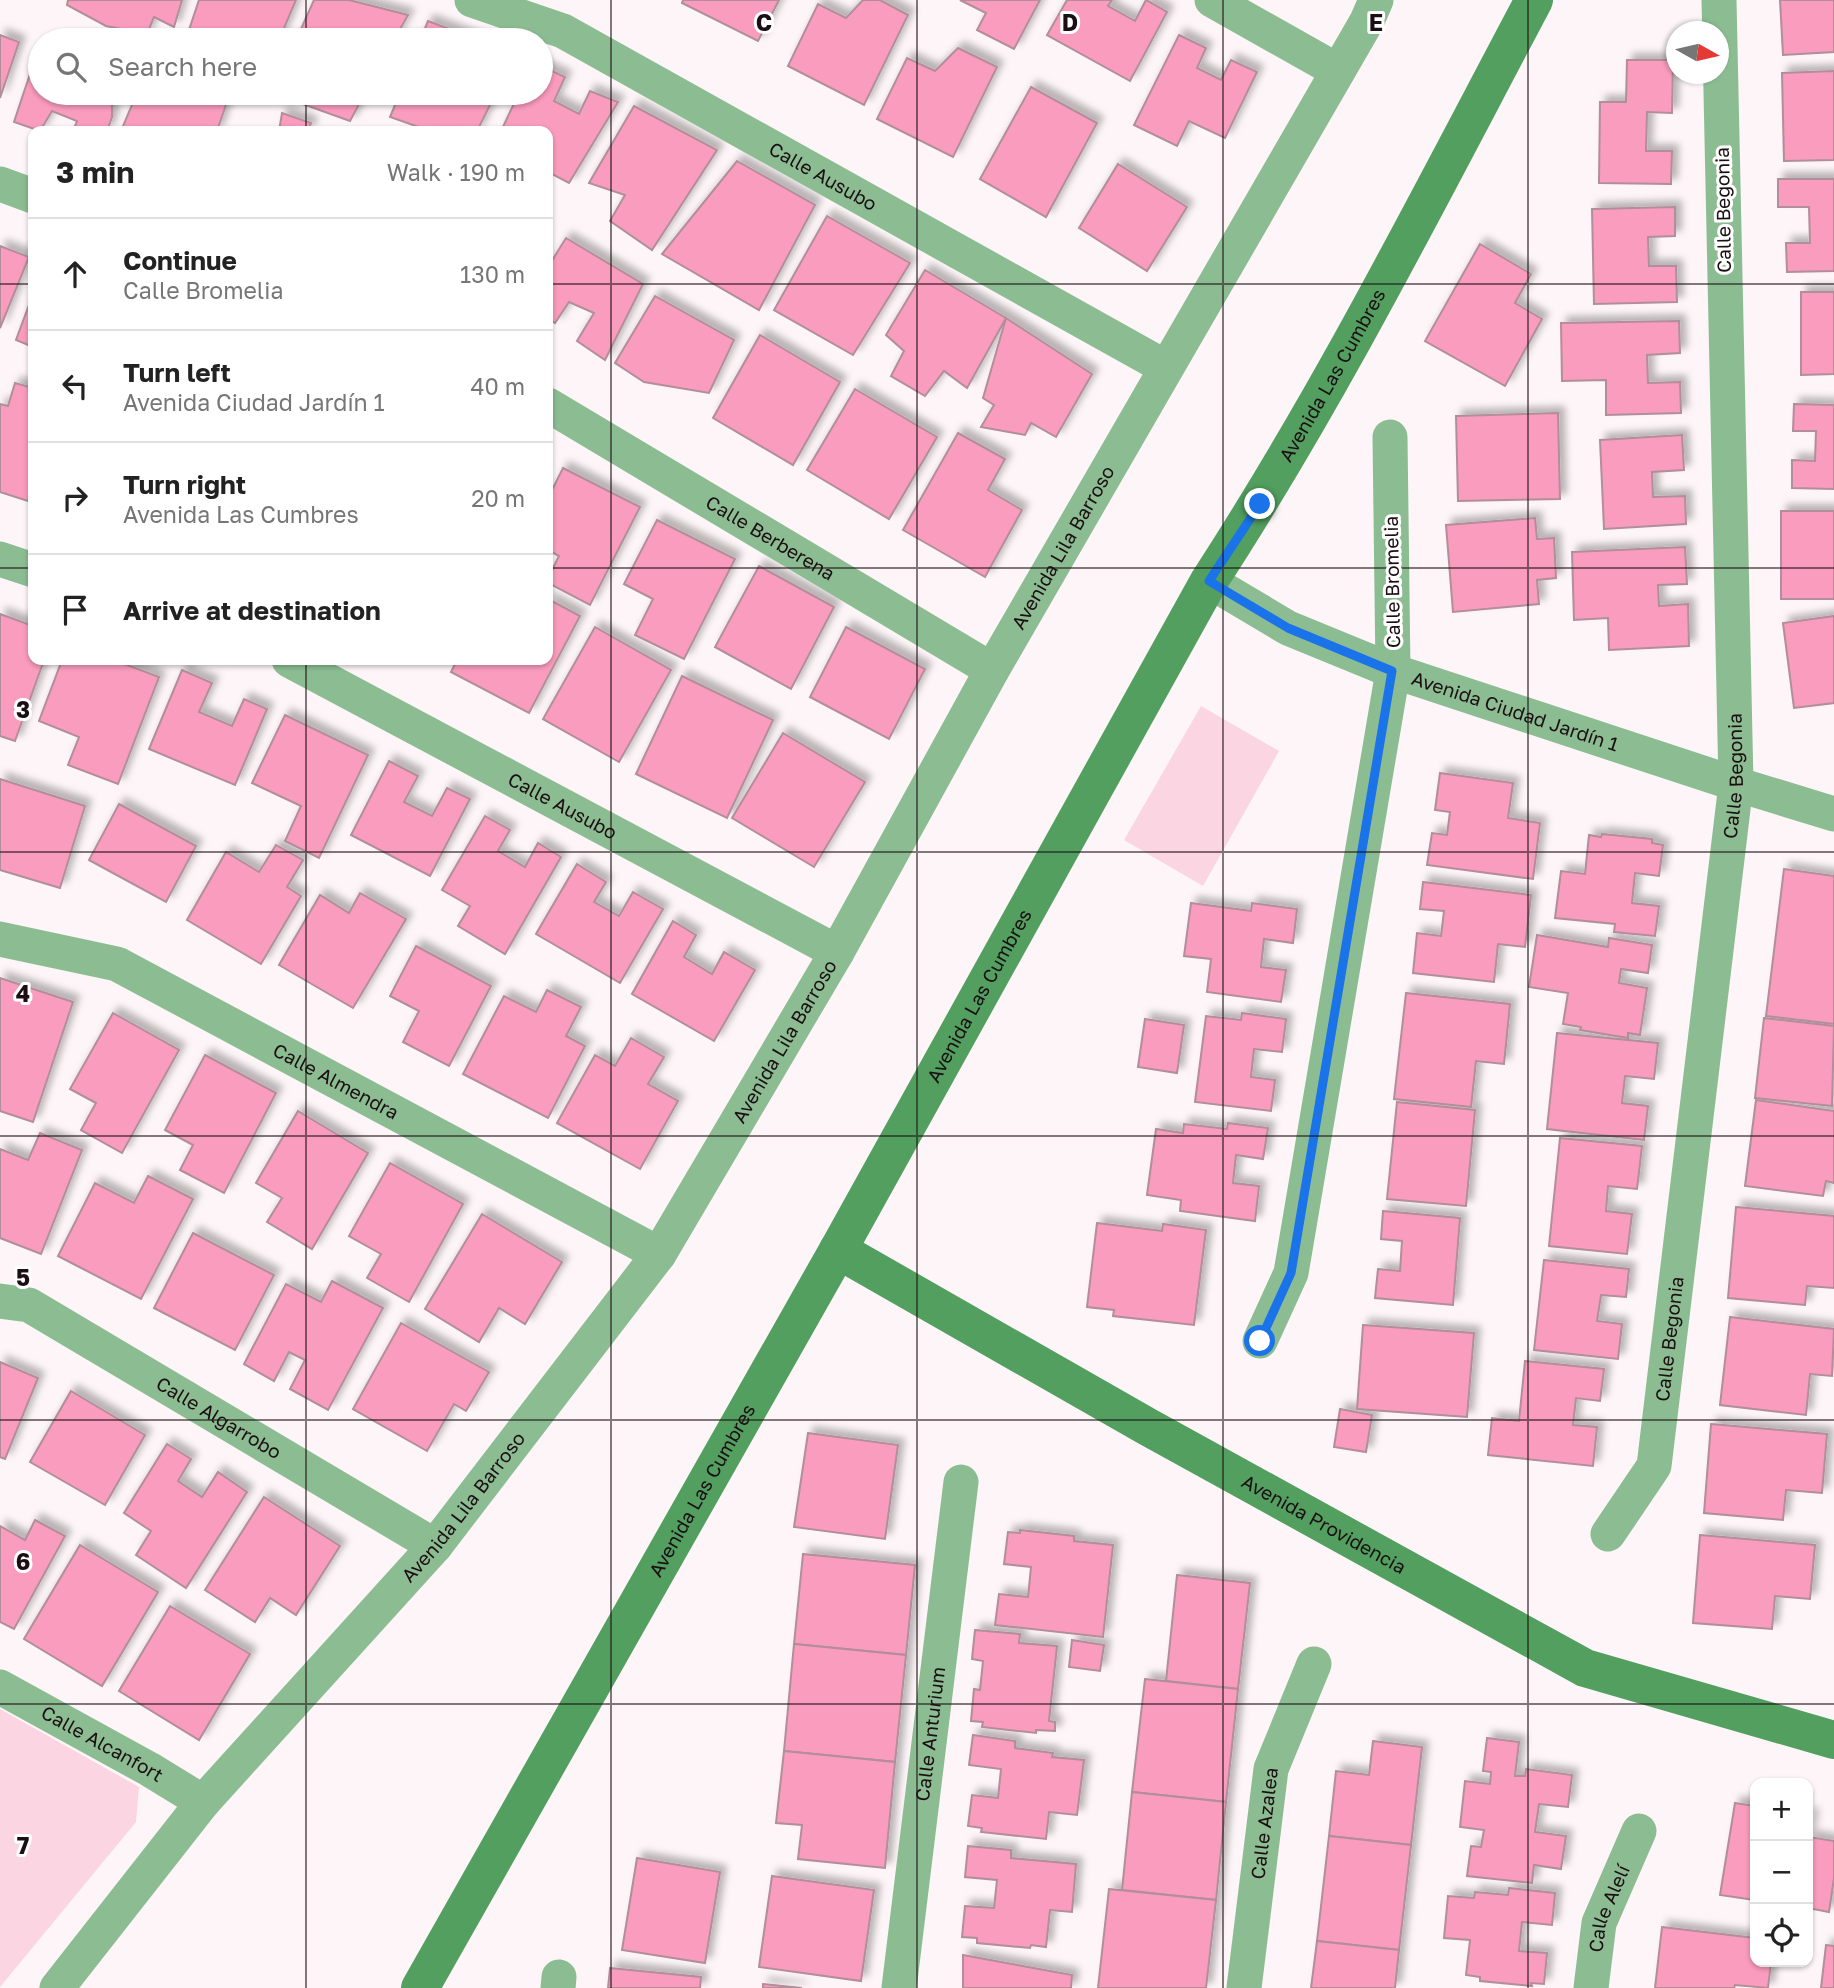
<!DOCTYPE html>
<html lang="en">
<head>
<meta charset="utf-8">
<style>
	body { margin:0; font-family:"Golos Text",sans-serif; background:#f6f6f6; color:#222 }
	.controls { position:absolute; right:21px; bottom:21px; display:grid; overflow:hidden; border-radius:14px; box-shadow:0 2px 5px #0004 }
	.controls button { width:63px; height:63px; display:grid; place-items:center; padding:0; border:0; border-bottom:2px solid #e0e0e0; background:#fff; color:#222; font:35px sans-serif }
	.compass { position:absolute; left:1666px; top:21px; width:63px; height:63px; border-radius:50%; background:#fff; box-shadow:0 2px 5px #0004; rotate:98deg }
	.stop { position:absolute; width:21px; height:21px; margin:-16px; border:5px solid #1a73e8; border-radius:50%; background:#fff }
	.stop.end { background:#1a73e8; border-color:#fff; box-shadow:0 2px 7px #0008 }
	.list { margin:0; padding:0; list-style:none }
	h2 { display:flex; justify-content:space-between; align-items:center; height:91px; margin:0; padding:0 28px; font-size:30px }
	h2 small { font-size:23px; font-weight:400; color:#767676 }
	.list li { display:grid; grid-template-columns:46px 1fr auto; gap:21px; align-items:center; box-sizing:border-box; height:112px; padding:0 28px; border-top:2px solid #e0e0e0 }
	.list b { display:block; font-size:26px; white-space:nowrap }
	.list p { margin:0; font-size:23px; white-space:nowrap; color:#767676 }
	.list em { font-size:23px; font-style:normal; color:#767676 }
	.icon { flex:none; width:38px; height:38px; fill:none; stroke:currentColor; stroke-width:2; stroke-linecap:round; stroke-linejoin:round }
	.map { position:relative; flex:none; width:1834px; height:1988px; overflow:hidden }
	.search { position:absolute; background:#fff; box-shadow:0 2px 5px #0004; left:28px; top:28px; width:525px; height:77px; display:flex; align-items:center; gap:18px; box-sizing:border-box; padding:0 24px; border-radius:38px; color:#767676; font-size:26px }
	.panel { position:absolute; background:#fff; box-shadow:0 2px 5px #0004; left:28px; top:126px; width:525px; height:539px; border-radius:14px }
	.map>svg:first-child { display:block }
	.green { fill:#fbd6e2 }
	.building { fill:#fa9cbd; stroke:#b18e99; stroke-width:2; filter:url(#shadow) }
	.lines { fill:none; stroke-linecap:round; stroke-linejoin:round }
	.street { stroke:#8cbd92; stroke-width:35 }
	.secondary { stroke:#529f60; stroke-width:38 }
	.route { stroke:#1a73e8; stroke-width:9 }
	.grid { fill:none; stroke:#1c0f13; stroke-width:2; stroke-opacity:0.55 }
	.labels { text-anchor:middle; stroke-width:6; stroke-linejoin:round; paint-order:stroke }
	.street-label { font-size:19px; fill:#1c0f13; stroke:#fff }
	.grid-label { font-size:23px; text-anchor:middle; font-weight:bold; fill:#1c0f13; stroke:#fff; stroke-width:6; stroke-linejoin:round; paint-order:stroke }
</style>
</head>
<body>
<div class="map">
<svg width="1834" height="1988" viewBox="0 0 1834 1988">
	<defs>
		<filter id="shadow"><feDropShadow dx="6" dy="-6" stdDeviation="3.5" flood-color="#0004"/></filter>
	</defs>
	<rect width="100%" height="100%" fill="#fdf5f7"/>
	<!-- green -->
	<g class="green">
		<polygon points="1201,706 1279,751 1203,886 1124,840"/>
		<polygon points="0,1709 139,1787 136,1822 0,1987"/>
	</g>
	<!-- building -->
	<g class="building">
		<polygon points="68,0 182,0 174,27 154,17 147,34 106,26 67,5"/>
		<polygon points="199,0 296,0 279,40 219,40 187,36"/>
		<polygon points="314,0 349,0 408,15 394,40 296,40"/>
		<polygon points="683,0 779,0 758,41 682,3"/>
		<polygon points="863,0 880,0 908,15 864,105 788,66 818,4 846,18"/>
		<polygon points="960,0 1040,0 1014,49 977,30 986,13"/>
		<polygon points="1067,0 1112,0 1108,6 1135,21 1146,0 1167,12 1130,81 1047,35"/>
		<polygon points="1780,0 1834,0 1834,52 1783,55"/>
		<polygon points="428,21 478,40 420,40"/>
		<polygon points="0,35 19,42 0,98"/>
		<polygon points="1179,35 1206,48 1197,68 1221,80 1231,60 1257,72 1225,138 1189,121 1177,146 1134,125"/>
		<polygon points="958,48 997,67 953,157 877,119 907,58 935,71"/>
		<polygon points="36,56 40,57 40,93 112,93 112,117 107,131 73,131 77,121 52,111 40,131 14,122"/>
		<polygon points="1627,60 1673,60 1672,113 1647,112 1646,151 1672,151 1671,184 1599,183 1600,102 1626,102"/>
		<polygon points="541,66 565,77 554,101 579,114 590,91 618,102 569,183 548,172 548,131 501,131 519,93 541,93"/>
		<polygon points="1834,71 1834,160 1784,161 1782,73"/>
		<polygon points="1031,87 1097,123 1046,217 980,179"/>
		<polygon points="137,93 150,93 170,103 172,93 230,93 217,131 121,131"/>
		<polygon points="272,93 365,93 350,121"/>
		<polygon points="400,93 496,93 477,131 430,131 390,117"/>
		<polygon points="634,106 717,150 652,250 610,221 625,195 589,183"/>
		<polygon points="282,113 311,123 308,131 279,131"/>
		<polygon points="737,161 815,205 759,310 662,254"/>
		<polygon points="1118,164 1187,207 1147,271 1079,228"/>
		<polygon points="1778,179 1834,179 1834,271 1787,272 1786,243 1810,243 1809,207 1778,207"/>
		<polygon points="1675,207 1675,236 1648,237 1649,266 1676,266 1677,302 1594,304 1592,209"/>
		<polygon points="827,216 910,263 853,355 774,310"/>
		<polygon points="566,238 643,284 605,360 577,341 594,313 569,302 555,323 548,318 548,267"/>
		<polygon points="1480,244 1531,274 1515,303 1542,319 1505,386 1425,341"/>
		<polygon points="0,246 29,257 0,328"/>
		<polygon points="925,270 1006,318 967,388 944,371 925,396 891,376 904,351 886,335"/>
		<polygon points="1801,292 1834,292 1834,374 1801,375"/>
		<polygon points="33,294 33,347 16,340"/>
		<polygon points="655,296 734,340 709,393 644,382 615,363"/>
		<polygon points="1006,318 1092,374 1056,437 1031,423 1025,435 981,427 994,405 983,398"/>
		<polygon points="1679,321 1680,353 1647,355 1648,383 1680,382 1681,413 1606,415 1606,380 1562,381 1561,323"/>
		<polygon points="760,335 840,382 793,465 713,418"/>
		<polygon points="15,383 33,388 33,494 31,502 0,492 0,404 8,406"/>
		<polygon points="855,389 937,437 889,519 807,470"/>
		<polygon points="1794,404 1834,405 1834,489 1792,488 1792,460 1815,461 1816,431 1793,431"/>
		<polygon points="1558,413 1560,499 1458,501 1456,416"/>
		<polygon points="958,433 1005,459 988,490 1022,510 985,577 903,530"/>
		<polygon points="1682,435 1684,470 1652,472 1653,497 1685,496 1686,524 1604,529 1600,440"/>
		<polygon points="563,468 640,507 590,605 548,583 548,578 559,556 548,550 548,498"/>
		<rect x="1781" y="511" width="53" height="88"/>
		<polygon points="1535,518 1537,539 1554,538 1556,578 1537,580 1539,604 1453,612 1446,525"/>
		<polygon points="657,520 735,559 684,659 635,635 653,599 624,584"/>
		<polygon points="1685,547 1687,584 1658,585 1659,606 1688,604 1689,646 1609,650 1608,618 1574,620 1572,552"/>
		<polygon points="759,566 834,607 791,689 715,647"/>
		<polygon points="548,599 580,616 529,713 451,672 457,660 548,660"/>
		<polygon points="0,614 33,626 33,660 44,660 15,741 0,736"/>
		<polygon points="1834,616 1834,703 1794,708 1783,623"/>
		<polygon points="595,627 671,670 619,762 543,719"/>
		<polygon points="846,627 925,669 889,739 810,697"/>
		<polygon points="62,660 114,660 159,677 118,784 68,765 79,737 39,721"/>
		<polygon points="182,670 212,683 199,712 232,726 244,699 267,709 235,785 149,749"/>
		<polygon points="682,676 773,720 727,818 636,774"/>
		<polygon points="285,715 368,755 319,858 285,841 301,806 252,783"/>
		<polygon points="783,733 865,782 814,867 732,818"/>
		<polygon points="389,761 418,776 404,802 432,816 447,788 470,799 430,876 351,835"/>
		<polygon points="1440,773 1513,783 1508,818 1540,823 1533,879 1427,865 1432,833 1447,835 1450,812 1435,810"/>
		<polygon points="0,779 85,806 60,888 0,870"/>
		<polygon points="119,804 196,846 166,902 89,860"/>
		<polygon points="485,816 510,830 498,851 525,867 538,843 561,857 505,954 458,926 470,906 442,890"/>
		<polygon points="1602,834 1652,839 1652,843 1663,845 1659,876 1635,873 1632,903 1659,906 1655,936 1614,932 1615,924 1555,918 1561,871 1585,874 1589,835 1601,837"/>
		<polygon points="276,845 303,860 287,887 301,896 261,964 187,920 226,852 259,872"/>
		<polygon points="577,864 606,882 594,902 619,916 633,892 663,909 620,983 536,934"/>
		<polygon points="1784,869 1834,876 1834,1024 1766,1016"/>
		<polygon points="1423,882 1531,895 1525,947 1498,944 1494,982 1413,973 1417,933 1441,936 1444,911 1420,909"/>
		<polygon points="360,893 406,919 353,1008 279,965 320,895 349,913"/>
		<polygon points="1191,903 1251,911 1252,903 1297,909 1293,943 1264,939 1261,967 1286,970 1281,1002 1207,992 1211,959 1184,956"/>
		<polygon points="673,921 696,935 684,957 712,974 724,952 755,970 714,1041 632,994"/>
		<polygon points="1537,935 1608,947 1609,938 1652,945 1648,973 1621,969 1619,983 1647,988 1640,1035 1628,1033 1628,1038 1580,1030 1581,1027 1563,1024 1568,993 1529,987"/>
		<polygon points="416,946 491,986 449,1066 403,1042 419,1011 390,996"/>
		<polygon points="0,978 73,1002 33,1122 0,1111"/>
		<polygon points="547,990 581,1007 566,1036 585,1046 548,1118 463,1074 504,996 536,1012"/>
		<polygon points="1406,993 1510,1004 1504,1064 1476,1061 1471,1107 1394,1099"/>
		<polygon points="113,1013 179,1050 122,1153 81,1130 96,1103 70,1089"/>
		<polygon points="1242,1013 1286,1019 1282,1052 1254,1049 1251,1077 1275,1080 1271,1111 1195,1102 1206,1016 1241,1020"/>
		<polygon points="1764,1018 1834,1026 1832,1106 1755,1098"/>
		<polygon points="1145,1019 1184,1025 1177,1073 1138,1067"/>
		<polygon points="1557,1033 1658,1043 1654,1079 1625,1076 1622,1103 1648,1106 1644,1140 1547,1129"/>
		<polygon points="631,1038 664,1057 648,1084 678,1101 640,1169 557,1123 595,1055 615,1066"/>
		<polygon points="205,1055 276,1093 224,1193 180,1170 193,1145 165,1130"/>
		<polygon points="1756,1100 1834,1111 1834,1183 1826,1181 1823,1196 1745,1186"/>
		<polygon points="1397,1102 1475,1110 1466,1206 1387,1199"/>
		<polygon points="298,1111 368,1153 312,1249 267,1222 282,1198 256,1183"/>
		<polygon points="1228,1123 1268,1128 1263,1159 1236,1155 1233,1183 1259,1186 1255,1221 1180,1211 1181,1200 1147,1195 1156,1129 1183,1133 1184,1124 1227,1129"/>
		<polygon points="40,1133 82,1150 41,1254 0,1238 0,1149 28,1160"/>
		<polygon points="1560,1138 1642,1146 1637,1189 1608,1186 1606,1211 1632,1214 1627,1254 1549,1246"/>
		<polygon points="390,1163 463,1204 409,1302 367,1278 381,1254 349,1236"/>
		<polygon points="148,1176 193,1199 141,1299 58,1256 95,1183 134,1203"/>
		<polygon points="1736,1207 1834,1216 1834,1288 1807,1286 1805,1305 1728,1298"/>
		<polygon points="1383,1211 1460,1218 1453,1305 1375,1298 1378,1269 1400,1271 1402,1241 1381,1239"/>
		<polygon points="482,1214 562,1262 525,1324 499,1308 479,1342 425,1309"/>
		<polygon points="1097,1223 1162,1231 1163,1224 1206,1230 1194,1325 1113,1316 1114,1310 1087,1307"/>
		<polygon points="193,1233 274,1275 235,1350 154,1308"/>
		<polygon points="1544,1260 1629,1269 1626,1297 1601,1295 1597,1321 1622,1324 1618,1359 1534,1350"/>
		<polygon points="332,1281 383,1308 328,1410 290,1389 305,1360 289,1352 274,1381 244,1364 286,1284 321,1302"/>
		<polygon points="1730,1317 1834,1329 1832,1376 1810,1374 1806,1415 1720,1405"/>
		<polygon points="401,1323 489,1372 466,1411 454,1404 427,1451 353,1409"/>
		<polygon points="1363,1325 1474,1333 1467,1417 1357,1409"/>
		<polygon points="1525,1361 1604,1369 1600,1401 1576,1398 1573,1425 1597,1427 1593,1466 1488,1455 1492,1418 1519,1421"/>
		<polygon points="0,1362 38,1378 5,1459 0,1457"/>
		<polygon points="71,1391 145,1435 105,1505 30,1462"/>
		<polygon points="1340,1409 1372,1415 1366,1452 1334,1447"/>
		<polygon points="1711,1424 1827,1434 1822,1493 1786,1490 1783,1520 1704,1513"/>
		<polygon points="808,1433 898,1445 885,1539 794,1527"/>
		<polygon points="167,1444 191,1459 178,1481 202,1497 218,1472 247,1492 186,1588 136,1555 151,1531 124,1513"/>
		<polygon points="264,1497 340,1546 296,1615 270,1598 255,1622 205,1590"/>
		<polygon points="35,1520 65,1536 14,1629 0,1622 0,1526 25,1540"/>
		<polygon points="1020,1530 1074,1536 1074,1541 1113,1545 1103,1637 995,1625 999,1594 1028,1597 1031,1567 1004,1564 1008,1532 1020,1533"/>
		<polygon points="1700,1535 1815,1545 1810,1599 1775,1596 1772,1629 1693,1623"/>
		<polygon points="80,1545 158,1592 102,1686 24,1639"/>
		<polygon points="803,1554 915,1565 906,1655 794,1644"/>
		<polygon points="1177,1575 1250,1583 1238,1689 1166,1681"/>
		<polygon points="170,1606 250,1654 199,1740 119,1691"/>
		<polygon points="975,1630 1020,1634 1019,1643 1057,1646 1049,1721 1055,1722 1055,1731 1036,1730 1036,1733 982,1727 983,1722 971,1721 974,1689 980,1690 983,1661 972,1659"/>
		<polygon points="1072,1640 1104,1645 1100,1671 1069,1667"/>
		<polygon points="794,1644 906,1655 895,1762 784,1751"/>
		<polygon points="1145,1679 1238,1689 1226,1802 1132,1792"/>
		<polygon points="973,1735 1015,1741 1015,1748 1053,1753 1052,1757 1084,1760 1077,1815 1049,1812 1046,1839 981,1832 982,1828 968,1826 972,1795 998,1798 1001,1769 969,1765"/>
		<polygon points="1487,1738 1519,1742 1515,1776 1525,1776 1526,1769 1572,1775 1568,1807 1539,1804 1535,1832 1566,1836 1561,1869 1534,1865 1532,1883 1467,1876 1471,1846 1481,1847 1484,1830 1460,1827 1465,1781 1490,1784 1491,1772 1483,1771"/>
		<polygon points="1373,1741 1422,1747 1411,1845 1329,1836 1336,1771 1369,1775"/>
		<polygon points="784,1751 895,1762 885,1868 798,1859 802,1825 776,1823"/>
		<polygon points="1132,1792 1226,1802 1216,1900 1122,1890"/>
		<polygon points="1735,1803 1755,1806 1755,1900 1720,1895"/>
		<polygon points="1808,1814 1812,1815 1809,1837 1834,1841 1834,1878 1829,1912 1808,1908"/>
		<polygon points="1329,1836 1411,1845 1399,1950 1317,1941"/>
		<polygon points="968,1846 1011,1850 1011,1858 1076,1864 1072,1912 1050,1910 1046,1947 1031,1945 1030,1948 977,1943 977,1938 962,1937 965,1906 994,1908 997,1880 965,1877"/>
		<polygon points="637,1858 720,1872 705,1963 622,1950"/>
		<polygon points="772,1876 874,1890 861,1981 759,1967"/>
		<polygon points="1509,1888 1555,1893 1552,1925 1522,1922 1519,1951 1547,1953 1544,1984 1531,1983 1532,1986 1480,1981 1480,1977 1466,1975 1470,1940 1444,1938 1448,1896 1474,1898 1475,1892 1508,1895"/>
		<polygon points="1109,1889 1216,1900 1206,1988 1098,1988"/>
		<polygon points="1662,1927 1755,1938 1755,1962 1771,1962 1768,1988 1735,1985 1734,1988 1655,1988"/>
		<polygon points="1317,1941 1399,1950 1395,1988 1311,1988"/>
		<polygon points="1826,1945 1834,1946 1834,1988 1821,1988"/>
		<polygon points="963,1955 1072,1975 1071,1988 963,1988"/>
		<polygon points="610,1968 701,1977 700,1988 608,1988"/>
		<polygon points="763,1984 802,1988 763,1988"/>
	</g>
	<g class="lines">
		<!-- street -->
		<g class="street">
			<path id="s1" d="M 472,0 L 563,31 L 1165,367"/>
			<polyline points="1212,0 1338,71"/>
			<polyline points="0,184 33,196"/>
			<path id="s2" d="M 548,405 L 992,670"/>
			<polyline points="0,559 33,570"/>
			<path id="s3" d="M 1209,581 L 1288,628 L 1393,671 L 1736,784 L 1834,814"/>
			<path id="s4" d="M 289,660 L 837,952"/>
			<path id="s5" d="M 0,939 L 117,964 L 659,1254"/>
			<path id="s6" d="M 0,1301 L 29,1305 L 435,1546"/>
			<polyline points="1260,1341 1291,1273 1393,671 1390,437"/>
			<path id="s7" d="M 1608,1534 L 1654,1466 L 1736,784 L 1719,0"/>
			<path id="s8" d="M 0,1687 L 149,1769 L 203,1802"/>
			<path id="s9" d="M 57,1988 L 203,1802 L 435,1546 L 659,1254 L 837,952 L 992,670 L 1367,21 L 1376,0"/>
			<polyline points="558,1988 559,1977"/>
			<path id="s10" d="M 899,1988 L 961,1482"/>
			<path id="s11" d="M 1244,1988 L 1271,1769 L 1314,1664"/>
			<path id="s12" d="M 1591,1988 L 1599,1923 L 1639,1831"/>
		</g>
		<!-- secondary -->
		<g class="secondary">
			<path id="s13" d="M 838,1250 L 1148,1427 L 1585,1668 L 1834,1740"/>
			<path id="s14" d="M 420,1988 L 838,1250 L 1209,581 C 1330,395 1430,196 1534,0"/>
		</g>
	</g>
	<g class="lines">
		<!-- route -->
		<polyline class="route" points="1260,504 1209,581 1288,628 1392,671 1291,1273 1260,1341"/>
	</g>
	<!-- grid -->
	<path class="grid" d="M 306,0 L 306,40M 611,0 L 611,1988M 917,0 L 917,1988M 1223,0 L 1223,1988M 1528,0 L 1528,1988M 306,93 L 306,131M 0,284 L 33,284M 548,284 L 1834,284M 0,568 L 33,568M 548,568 L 1834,568M 306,660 L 306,1988M 0,852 L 1834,852M 0,1136 L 1834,1136M 0,1420 L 1834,1420M 0,1704 L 1834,1704"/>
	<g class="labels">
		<!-- street labels -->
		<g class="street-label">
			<text dy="7" stroke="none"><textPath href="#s1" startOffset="394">Calle Ausubo</textPath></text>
			<text transform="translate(1723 210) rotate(-91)" y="7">Calle Begonia</text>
			<text dy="7" stroke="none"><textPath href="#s14" startOffset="1853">Avenida Las Cumbres</textPath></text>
			<text dy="7" stroke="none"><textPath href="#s2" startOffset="259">Calle Berberena</textPath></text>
			<text dy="7" stroke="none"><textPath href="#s9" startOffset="1764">Avenida Lila Barroso</textPath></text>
			<text transform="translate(1392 582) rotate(-91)" y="7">Calle Bromelia</text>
			<text dy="7" stroke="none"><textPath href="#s3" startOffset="334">Avenida Ciudad Jardín 1</textPath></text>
			<text dy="7" stroke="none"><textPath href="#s7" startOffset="777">Calle Begonia</textPath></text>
			<text dy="7" stroke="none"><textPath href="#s4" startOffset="310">Calle Ausubo</textPath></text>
			<text dy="7" stroke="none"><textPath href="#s14" startOffset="1139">Avenida Las Cumbres</textPath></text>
			<text dy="7" stroke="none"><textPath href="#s9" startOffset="1197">Avenida Lila Barroso</textPath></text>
			<text dy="7" stroke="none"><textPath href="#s5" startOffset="368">Calle Almendra</textPath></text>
			<text dy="7" stroke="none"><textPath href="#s7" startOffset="210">Calle Begonia</textPath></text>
			<text dy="7" stroke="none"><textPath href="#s6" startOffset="250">Calle Algarrobo</textPath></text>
			<text dy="7" stroke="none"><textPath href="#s14" startOffset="572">Avenida Las Cumbres</textPath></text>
			<text dy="7" stroke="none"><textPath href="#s9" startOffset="630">Avenida Lila Barroso</textPath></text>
			<text dy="7" stroke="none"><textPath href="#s13" startOffset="558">Avenida Providencia</textPath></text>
			<text dy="7" stroke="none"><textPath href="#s10" startOffset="256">Calle Anturium</textPath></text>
			<text dy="7" stroke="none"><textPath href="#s8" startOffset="117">Calle Alcanfort</textPath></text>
			<text dy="7" stroke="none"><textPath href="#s11" startOffset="166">Calle Azalea</textPath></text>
			<text dy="7" stroke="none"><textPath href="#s12" startOffset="82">Calle Alelí</textPath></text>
		</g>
	</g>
	<g class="grid-label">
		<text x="764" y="31">C</text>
		<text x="1070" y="31">D</text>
		<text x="1376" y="31">E</text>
		<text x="23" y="718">3</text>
		<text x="23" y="1002">4</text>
		<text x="23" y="1286">5</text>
		<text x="23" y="1570">6</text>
		<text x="23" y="1854">7</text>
	</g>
</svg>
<div class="controls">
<button>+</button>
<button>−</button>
<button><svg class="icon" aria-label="locate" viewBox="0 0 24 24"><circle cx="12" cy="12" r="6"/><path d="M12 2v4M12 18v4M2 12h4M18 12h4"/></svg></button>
</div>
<svg class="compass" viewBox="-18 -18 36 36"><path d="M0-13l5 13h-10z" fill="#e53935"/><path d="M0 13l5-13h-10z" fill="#767676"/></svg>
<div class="stop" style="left:1260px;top:1341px"></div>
<div class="stop end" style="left:1260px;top:504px"></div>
<div class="search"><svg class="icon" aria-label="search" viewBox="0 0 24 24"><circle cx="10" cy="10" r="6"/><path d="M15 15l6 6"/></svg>Search here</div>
<section class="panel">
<h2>3 min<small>Walk · 190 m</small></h2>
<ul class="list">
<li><svg class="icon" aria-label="ahead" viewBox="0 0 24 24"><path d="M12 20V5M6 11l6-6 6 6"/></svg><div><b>Continue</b><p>Calle Bromelia</p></div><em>130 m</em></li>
<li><svg class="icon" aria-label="left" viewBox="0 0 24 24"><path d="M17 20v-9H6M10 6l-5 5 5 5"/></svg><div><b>Turn left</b><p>Avenida Ciudad Jardín 1</p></div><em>40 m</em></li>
<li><svg class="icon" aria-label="right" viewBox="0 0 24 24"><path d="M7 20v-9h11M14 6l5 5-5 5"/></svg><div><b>Turn right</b><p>Avenida Las Cumbres</p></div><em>20 m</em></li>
<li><svg class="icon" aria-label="arrive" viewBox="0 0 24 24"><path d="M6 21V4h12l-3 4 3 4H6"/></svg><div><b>Arrive at destination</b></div></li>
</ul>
</section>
</div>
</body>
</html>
